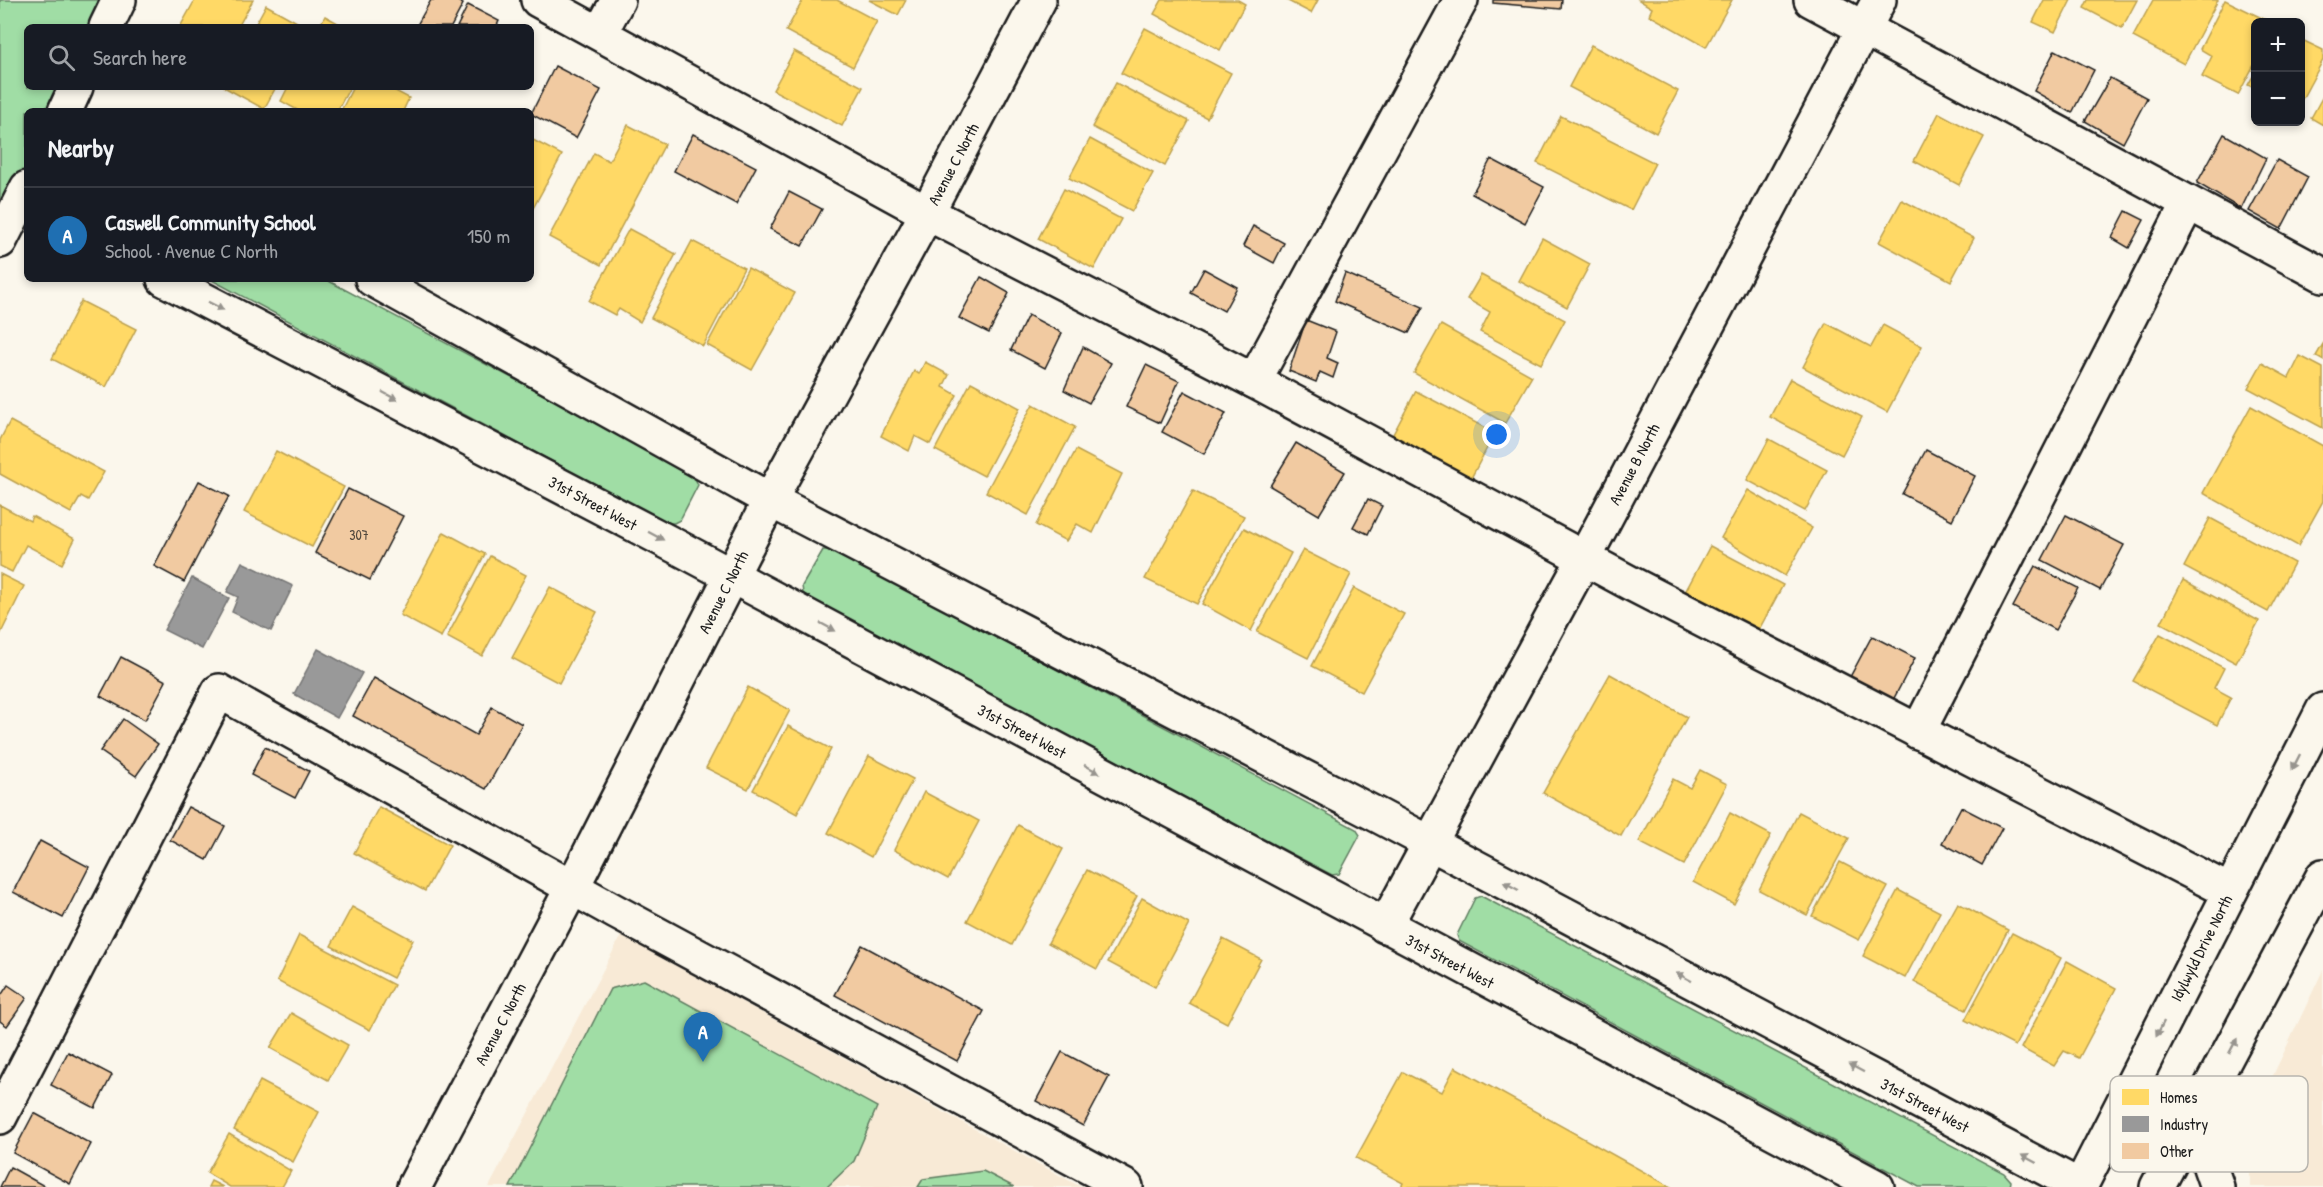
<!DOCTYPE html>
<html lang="en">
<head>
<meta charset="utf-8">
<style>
	body { margin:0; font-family:"Patrick Hand",sans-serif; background:#20242c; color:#f1f3f6 }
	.controls { position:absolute; right:18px; top:18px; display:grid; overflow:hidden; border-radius:9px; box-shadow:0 3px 9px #0003 }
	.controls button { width:54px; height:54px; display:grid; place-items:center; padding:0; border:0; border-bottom:2px solid #363941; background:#171b24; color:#f1f3f6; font:30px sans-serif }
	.you { position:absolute; left:1497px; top:435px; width:21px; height:21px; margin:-15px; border:4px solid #fff; border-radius:50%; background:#1a73e8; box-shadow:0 0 0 9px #1a73e833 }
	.badge { display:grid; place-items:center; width:39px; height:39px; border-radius:50%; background:#1f6fb2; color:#fff; font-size:20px; font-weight:700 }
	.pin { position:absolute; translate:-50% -50px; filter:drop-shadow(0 2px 3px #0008) }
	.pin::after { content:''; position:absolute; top:32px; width:21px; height:18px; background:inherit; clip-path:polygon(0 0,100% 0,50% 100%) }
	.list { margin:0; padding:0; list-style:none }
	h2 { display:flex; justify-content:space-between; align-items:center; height:78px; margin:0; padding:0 24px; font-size:26px }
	h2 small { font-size:20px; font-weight:400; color:#9ea1a6 }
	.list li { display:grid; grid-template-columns:39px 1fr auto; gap:18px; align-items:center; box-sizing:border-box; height:96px; padding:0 24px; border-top:2px solid #363941 }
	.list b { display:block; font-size:22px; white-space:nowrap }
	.list p { margin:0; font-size:20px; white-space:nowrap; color:#9ea1a6 }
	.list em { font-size:20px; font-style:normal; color:#9ea1a6 }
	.icon { flex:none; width:33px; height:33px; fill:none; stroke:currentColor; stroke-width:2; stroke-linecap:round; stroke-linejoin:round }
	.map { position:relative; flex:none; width:2323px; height:1187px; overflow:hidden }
	.search { position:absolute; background:#171b24; box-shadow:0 3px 9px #0003; left:24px; top:24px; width:510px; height:66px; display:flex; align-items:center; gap:15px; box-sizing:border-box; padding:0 21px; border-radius:9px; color:#9ea1a6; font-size:22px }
	.panel { position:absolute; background:#171b24; box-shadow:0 3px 9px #0003; left:24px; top:108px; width:510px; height:174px; border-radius:9px }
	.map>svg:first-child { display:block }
	.built { fill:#f8ead6 }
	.green { fill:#a0dda5; stroke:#5e7c60; stroke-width:1.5 }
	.homes { fill:#ffd966; stroke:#bba050; stroke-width:1.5 }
	.industry { fill:#999; stroke:#747474; stroke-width:1.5 }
	.building { fill:#f1caa1; stroke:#1c1c1c; stroke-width:1.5 }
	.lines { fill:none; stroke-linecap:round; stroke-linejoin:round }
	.minor-casing { stroke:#1c1c1c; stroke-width:38 }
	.major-casing { stroke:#1c1c1c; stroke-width:38 }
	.minor { stroke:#fbf7ec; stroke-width:33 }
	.major { stroke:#fbf7ec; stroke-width:33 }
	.oneway { fill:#97948e }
	.labels { text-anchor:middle; stroke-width:6; stroke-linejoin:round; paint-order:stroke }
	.number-label { font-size:14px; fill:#51483d }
	.street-label { font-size:16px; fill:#1c1c1c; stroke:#fbf7ec }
	.key { fill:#fbf7ec; stroke:#b8b5ae; stroke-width:1.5 }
	.key-label { font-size:16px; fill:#1c1c1c }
</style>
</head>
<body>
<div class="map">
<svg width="2323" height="1187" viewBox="0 0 2323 1187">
	<rect width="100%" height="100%" fill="#fbf7ec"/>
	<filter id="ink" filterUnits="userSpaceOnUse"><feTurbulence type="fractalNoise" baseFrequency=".0167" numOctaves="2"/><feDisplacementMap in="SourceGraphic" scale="12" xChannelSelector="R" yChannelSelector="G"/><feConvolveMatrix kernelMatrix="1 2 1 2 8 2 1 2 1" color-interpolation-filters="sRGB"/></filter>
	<g filter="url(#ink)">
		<!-- built -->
		<g class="built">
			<polygon points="621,936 1081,1187 489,1187"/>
			<polygon points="2323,970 2323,1187 2250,1187 2250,1124"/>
		</g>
		<!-- green -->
		<g class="green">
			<polygon points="0,0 119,0 106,27 27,27 27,87 76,87 65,111 27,111 27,188 0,241"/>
			<polygon points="210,279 325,279 693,474 698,485 680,520 674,523 668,523"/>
			<polygon points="823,550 832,550 1356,829 1360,835 1339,874 1332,875 810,599 803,593 802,586"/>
			<polygon points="1481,896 2004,1173 2011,1181 2010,1187 1919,1187 1459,941 1457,935 1475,898"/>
			<polygon points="644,980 877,1107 854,1161 827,1187 510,1187 610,989"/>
			<polygon points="983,1171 1014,1187 918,1187 923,1179"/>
		</g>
		<!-- homes -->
		<g class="homes">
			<polygon points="195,0 253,0 238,27 180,27"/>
			<polygon points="803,0 837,0 877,21 853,67 786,31"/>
			<polygon points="869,0 906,0 898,15"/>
			<polygon points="1162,0 1238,0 1245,4 1220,50 1154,14"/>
			<polygon points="1286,0 1318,0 1311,13"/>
			<polygon points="1639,0 1732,0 1706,47 1649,15 1652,8"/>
			<polygon points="2044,0 2071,0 2055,32 2033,22"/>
			<polygon points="2088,0 2137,0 2122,28 2084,8"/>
			<polygon points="2153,0 2218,0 2184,64 2133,37"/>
			<polygon points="2225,0 2270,22 2256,22 2256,61 2238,95 2202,77 2212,56 2200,49"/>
			<polygon points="266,5 306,27 254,27"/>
			<polygon points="325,16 345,27 319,27"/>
			<polygon points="1145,28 1231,73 1207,118 1121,73"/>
			<polygon points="2300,39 2323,50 2323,60 2300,103"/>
			<polygon points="1591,45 1678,91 1656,133 1569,87"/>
			<polygon points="794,51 863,87 842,126 773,90"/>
			<polygon points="2256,71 2256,89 2248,85"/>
			<polygon points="1116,83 1189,121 1165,166 1092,127"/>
			<polygon points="224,87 276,87 264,109"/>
			<polygon points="288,87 350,87 337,111 299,111 281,101"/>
			<polygon points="353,87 388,87 409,98 403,111 341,111"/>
			<polygon points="2323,96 2323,125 2311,118"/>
			<polygon points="1939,113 1984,137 1959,185 1914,161"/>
			<polygon points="1561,116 1655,163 1631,210 1537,163"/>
			<polygon points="628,125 665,144 601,265 549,237 594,153 609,161"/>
			<polygon points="531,139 562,155 531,212"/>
			<polygon points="1090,139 1153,173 1132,211 1069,178"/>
			<polygon points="1064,189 1121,219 1094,269 1038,239"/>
			<polygon points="1902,200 1974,238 1951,281 1879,242"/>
			<polygon points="629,229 676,254 640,322 619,309 615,315 589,301"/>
			<polygon points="1542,238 1590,264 1567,307 1519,281"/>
			<polygon points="692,241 744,268 703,346 651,318"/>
			<polygon points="748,268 795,293 752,370 707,345"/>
			<polygon points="1481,275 1565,320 1541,364 1480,332 1490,312 1467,299"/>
			<polygon points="81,301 136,329 106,387 52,359"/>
			<polygon points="1826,323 1871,347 1883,325 1922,346 1887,412 1803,367"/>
			<polygon points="1441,325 1532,376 1505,423 1414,373"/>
			<polygon points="2323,344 2323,360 2316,356"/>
			<polygon points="2300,356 2323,368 2323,428 2248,388 2262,363 2289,378"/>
			<polygon points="925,362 949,375 943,387 957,395 930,444 915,436 909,451 881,436 914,371 919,374"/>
			<polygon points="1790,379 1862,417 1842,455 1770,417"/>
			<polygon points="971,382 1020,408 984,476 935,450"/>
			<polygon points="1416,391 1495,433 1470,480 1391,438"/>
			<polygon points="1033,404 1075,427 1028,515 986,492"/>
			<polygon points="2251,406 2323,446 2323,501 2298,546 2203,493"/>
			<polygon points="10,421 104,472 88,500 81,496 71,513 0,474 0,440"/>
			<polygon points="1769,439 1827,470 1805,511 1747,480"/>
			<polygon points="1076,450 1122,474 1093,533 1077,524 1066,541 1036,525"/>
			<polygon points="276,451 344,487 312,547 244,512"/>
			<polygon points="1748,490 1812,528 1785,576 1721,538"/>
			<polygon points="1193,491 1244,516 1197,604 1145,579"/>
			<polygon points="0,505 30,521 32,516 75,539 62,564 26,545 12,572 0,566"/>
			<polygon points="2210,518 2294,563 2268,612 2184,567"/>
			<polygon points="1244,528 1291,553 1251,631 1202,604"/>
			<polygon points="444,532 485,554 441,637 400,615"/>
			<polygon points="1710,546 1783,585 1756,635 1683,596"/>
			<polygon points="1303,550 1351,574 1308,658 1257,632"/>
			<polygon points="490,556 526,575 482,656 447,637"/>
			<polygon points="0,574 24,586 0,635"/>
			<polygon points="2183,580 2259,621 2236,663 2161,623"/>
			<polygon points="550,587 597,612 559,683 512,658"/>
			<polygon points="1354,588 1404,614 1362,692 1312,666"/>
			<polygon points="2160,634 2224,668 2214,688 2231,697 2217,725 2133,681"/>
			<polygon points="1610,674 1687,717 1621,836 1543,793"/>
			<polygon points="748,687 790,710 748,789 706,768"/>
			<polygon points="788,726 831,749 797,814 753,790"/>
			<polygon points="869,756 913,779 871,857 828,833"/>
			<polygon points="1700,770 1727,784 1684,865 1639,842 1673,779 1690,788"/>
			<polygon points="924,792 979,821 948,879 894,850"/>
			<polygon points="379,807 450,845 425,891 354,853"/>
			<polygon points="1799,812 1849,838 1807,915 1759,890"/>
			<polygon points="1730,813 1771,835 1734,904 1693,882"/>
			<polygon points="1018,825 1063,849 1012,945 967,921"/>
			<polygon points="1840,862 1888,887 1859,940 1812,916"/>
			<polygon points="1087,870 1137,896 1097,969 1048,943"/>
			<polygon points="1898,890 1940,912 1905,978 1863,956"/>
			<polygon points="1142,898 1189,924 1155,987 1108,962"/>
			<polygon points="1958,903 2008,930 1966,1010 1914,982"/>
			<polygon points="352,907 413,940 393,978 331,946"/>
			<polygon points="2012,933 2061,958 2015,1046 1965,1020"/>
			<polygon points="299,935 394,985 370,1030 277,981"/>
			<polygon points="1223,939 1261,959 1227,1023 1189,1003"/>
			<polygon points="2067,961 2116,988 2079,1058 2064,1051 2054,1066 2021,1048"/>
			<polygon points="291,1013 348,1045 328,1080 270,1048"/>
			<polygon points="1455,1067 1671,1187 1401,1187 1403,1183 1356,1158 1403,1072 1442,1092"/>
			<polygon points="260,1081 319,1112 293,1162 234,1130"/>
			<polygon points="229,1134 291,1171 282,1187 230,1187 207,1173"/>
			<polygon points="211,1181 223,1187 208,1187"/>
		</g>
		<!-- industry -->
		<g class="industry">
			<polygon points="242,562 293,586 271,631 232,612 238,597 227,592"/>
			<polygon points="192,578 229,598 202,649 164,630"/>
			<polygon points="318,649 362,673 337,718 294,694"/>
		</g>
		<!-- building -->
		<g class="building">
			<polygon points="431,0 456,0 463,4 451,27 416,27"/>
			<polygon points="1493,0 1562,0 1561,9 1493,3"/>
			<polygon points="468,5 499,21 496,27 457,27"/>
			<polygon points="2055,50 2094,70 2072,113 2034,91"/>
			<polygon points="555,66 601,90 576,138 531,114"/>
			<polygon points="2110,78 2147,98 2123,143 2085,121"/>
			<polygon points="693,134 756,167 736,204 674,171"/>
			<polygon points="2224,134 2266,158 2241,209 2197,183"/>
			<polygon points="1491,159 1544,187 1525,223 1472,194"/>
			<polygon points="2277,160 2308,177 2281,229 2249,211"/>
			<polygon points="789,192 822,209 802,246 770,229"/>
			<polygon points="2126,211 2144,220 2129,248 2112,238"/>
			<polygon points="1253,226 1284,243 1274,263 1243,246"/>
			<polygon points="1204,269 1237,287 1224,311 1191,293"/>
			<polygon points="1345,273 1423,307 1409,333 1335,301"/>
			<polygon points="981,277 1009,293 989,333 959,318"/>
			<polygon points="1028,315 1062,333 1045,368 1011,350"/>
			<polygon points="1306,320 1336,332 1327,358 1338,363 1333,378 1320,372 1316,382 1289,371"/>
			<polygon points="1083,347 1111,363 1089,403 1064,390"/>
			<polygon points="1146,365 1179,381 1160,423 1126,407"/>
			<polygon points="1184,391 1226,413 1204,454 1162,432"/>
			<polygon points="1296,443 1345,472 1319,515 1270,486"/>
			<polygon points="1926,450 1975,476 1952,520 1902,494"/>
			<polygon points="199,481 229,496 184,582 154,566"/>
			<polygon points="348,489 403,516 370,580 315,553"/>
			<polygon points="1368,499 1382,506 1368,534 1353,527"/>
			<polygon points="2066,515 2124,545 2100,590 2042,560"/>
			<polygon points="2035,566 2078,588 2055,630 2013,607"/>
			<polygon points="1872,636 1915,658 1893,700 1850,677"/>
			<polygon points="121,657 166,681 145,720 100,696"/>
			<polygon points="374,678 476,735 492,707 522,724 486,789 353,716"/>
			<polygon points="123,719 158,744 136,776 100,751"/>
			<polygon points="265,747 309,771 295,798 251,775"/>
			<polygon points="188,807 225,826 207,860 170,840"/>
			<polygon points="1961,807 2002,828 1982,865 1942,843"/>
			<polygon points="40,841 89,867 63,918 13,892"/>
			<polygon points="862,945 984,1011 957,1061 835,995"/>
			<polygon points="8,985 27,998 7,1026 0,1021 0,997"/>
			<polygon points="68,1052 112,1075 95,1108 51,1085"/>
			<polygon points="1062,1052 1109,1077 1083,1126 1036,1101"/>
			<polygon points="34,1113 91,1144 70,1184 13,1153"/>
			<polygon points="10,1167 46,1187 0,1187"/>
		</g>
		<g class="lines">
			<defs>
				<g id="minor">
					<polyline points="538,0 927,213 1254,381 1632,584 2229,891"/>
					<polyline points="1811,0 2323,275"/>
					<polyline points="106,27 119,0"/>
					<polyline points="600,33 618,0"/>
					<polyline points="65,111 76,87"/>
					<polyline points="0,241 27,188"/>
					<polyline points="164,279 683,550 1877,1187"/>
					<polyline points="372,279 770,500 1379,816 2081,1187"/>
					<polyline points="1254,381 1461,0"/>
					<polyline points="1918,732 2188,203"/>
					<polyline points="1385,926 1585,557 1879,0"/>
					<polyline points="0,1117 219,691 616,912 1126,1187"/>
					<polyline points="414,1187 572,888 770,500 927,213 1039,0"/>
				</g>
				<g id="major">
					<polyline points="2205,1098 2210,1167 2217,1187"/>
					<polyline points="2080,1187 2323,710"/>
					<polyline points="2157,1187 2323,876"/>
				</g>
			</defs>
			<!-- minor casing -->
			<use href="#minor" class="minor-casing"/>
			<!-- major casing -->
			<use href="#major" class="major-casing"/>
			<!-- minor -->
			<use href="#minor" class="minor"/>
			<!-- major -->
			<use href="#major" class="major"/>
		</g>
		<!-- one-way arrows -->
		<defs><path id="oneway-solid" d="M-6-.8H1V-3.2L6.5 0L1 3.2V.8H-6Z" transform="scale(1.5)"/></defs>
		<g class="oneway">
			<use href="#oneway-solid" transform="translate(216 306) rotate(27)"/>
			<use href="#oneway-solid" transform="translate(390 396) rotate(28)"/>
			<use href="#oneway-solid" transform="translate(656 536) rotate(28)"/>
			<use href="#oneway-solid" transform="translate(828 627) rotate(28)"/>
			<use href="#oneway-solid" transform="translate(2296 762) rotate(117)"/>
			<use href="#oneway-solid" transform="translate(1092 769) rotate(28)"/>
			<use href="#oneway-solid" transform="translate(1511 886) rotate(-152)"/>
			<use href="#oneway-solid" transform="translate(1684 977) rotate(-152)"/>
			<use href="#oneway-solid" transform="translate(2160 1029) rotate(117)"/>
			<use href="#oneway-solid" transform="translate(2233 1046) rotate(-62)"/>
			<use href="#oneway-solid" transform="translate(1856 1068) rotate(-152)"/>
			<use href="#oneway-solid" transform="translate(2029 1159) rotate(-152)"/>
		</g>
	</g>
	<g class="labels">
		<!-- number labels -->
		<g class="number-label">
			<text x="359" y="540">307</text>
		</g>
		<!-- street labels -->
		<g class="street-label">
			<text transform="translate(953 164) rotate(-62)" y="6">Avenue C North</text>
			<text transform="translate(1634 464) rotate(-62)" y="6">Avenue B North</text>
			<text transform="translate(593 503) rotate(28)" y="6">31st Street West</text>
			<text transform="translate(723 592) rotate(-63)" y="6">Avenue C North</text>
			<text transform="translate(1022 731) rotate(28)" y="6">31st Street West</text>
			<text transform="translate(2201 948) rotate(-63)" y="6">Idylwyld Drive North</text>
			<text transform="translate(1450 961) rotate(28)" y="6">31st Street West</text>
			<text transform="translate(500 1024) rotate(-62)" y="6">Avenue C North</text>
			<text transform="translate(1925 1105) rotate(28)" y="6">31st Street West</text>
		</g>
	</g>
	<!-- legend -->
	<rect x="2110" y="1076" width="198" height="96" rx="9" class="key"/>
	<rect x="2122" y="1089" width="27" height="16" fill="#ffd966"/>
	<rect x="2122" y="1116" width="27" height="16" fill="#999"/>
	<rect x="2122" y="1143" width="27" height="16" fill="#f1caa1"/>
	<g class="key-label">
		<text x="2160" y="1103">Homes</text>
		<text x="2160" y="1130">Industry</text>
		<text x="2160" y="1157">Other</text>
	</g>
</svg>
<div class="controls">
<button>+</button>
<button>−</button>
</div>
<div class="you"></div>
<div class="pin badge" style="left:703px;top:1062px">A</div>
<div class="search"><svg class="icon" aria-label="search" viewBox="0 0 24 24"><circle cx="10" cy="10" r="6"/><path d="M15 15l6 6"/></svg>Search here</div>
<section class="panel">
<h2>Nearby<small></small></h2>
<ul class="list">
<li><span class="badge">A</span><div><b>Caswell Community School</b><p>School · Avenue C North</p></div><em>150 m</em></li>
</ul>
</section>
</div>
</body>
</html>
